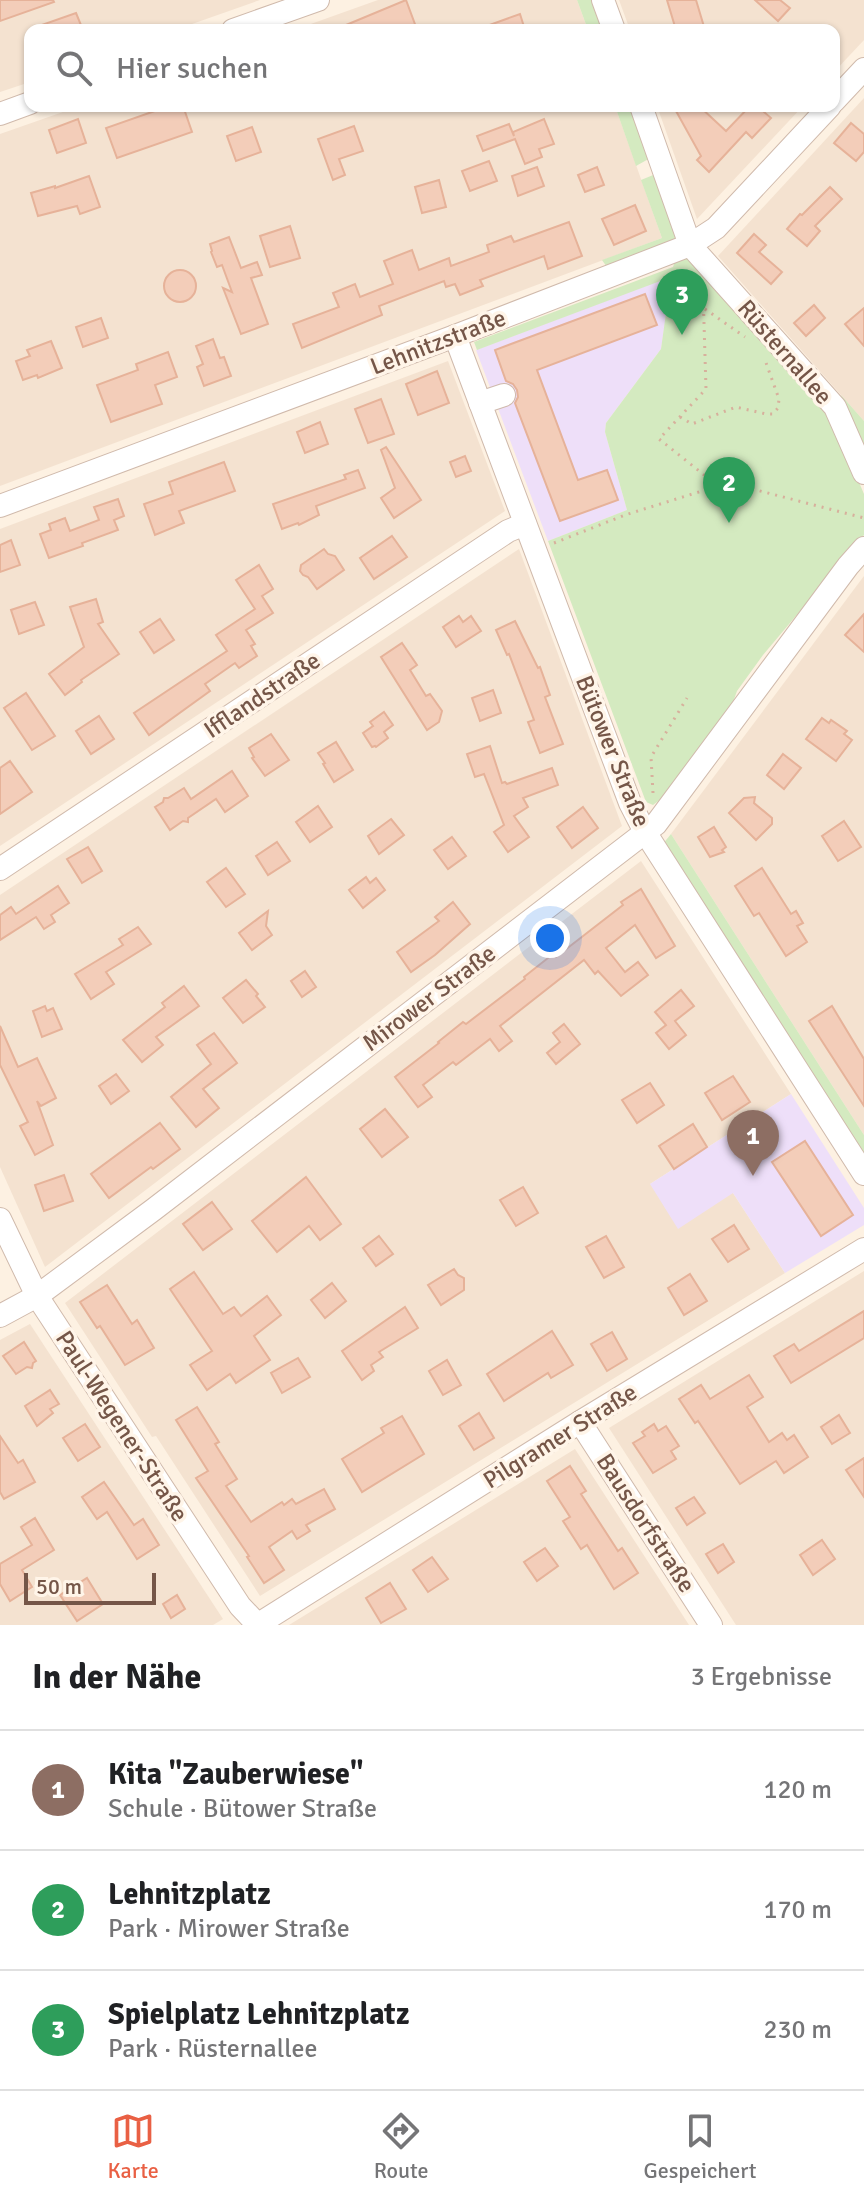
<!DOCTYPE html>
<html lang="de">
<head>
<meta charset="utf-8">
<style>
	body { margin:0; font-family:Signika,sans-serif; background:#f2f2f2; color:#202124 }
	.scale { position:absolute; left:24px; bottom:20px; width:132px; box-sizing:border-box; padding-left:8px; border:4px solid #755648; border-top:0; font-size:22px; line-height:28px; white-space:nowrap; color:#755648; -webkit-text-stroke:6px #fff5e9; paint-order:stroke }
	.you { position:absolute; left:550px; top:938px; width:28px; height:28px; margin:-20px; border:6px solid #fff; border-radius:50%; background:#1a73e8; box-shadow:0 0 0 12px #1a73e833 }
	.badge { display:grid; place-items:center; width:52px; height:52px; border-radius:50%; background:#e96044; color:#fff; font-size:26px; font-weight:700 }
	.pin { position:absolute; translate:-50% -66px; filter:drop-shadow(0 2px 4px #0008) }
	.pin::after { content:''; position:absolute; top:42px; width:28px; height:24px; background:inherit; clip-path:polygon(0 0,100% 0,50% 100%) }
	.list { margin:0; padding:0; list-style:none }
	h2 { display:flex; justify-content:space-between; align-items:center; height:104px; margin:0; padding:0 32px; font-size:34px }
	h2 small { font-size:26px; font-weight:400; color:#757577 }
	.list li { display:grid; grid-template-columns:52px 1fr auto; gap:24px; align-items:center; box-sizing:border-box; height:120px; padding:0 32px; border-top:2px solid #e0e0e0 }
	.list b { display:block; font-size:30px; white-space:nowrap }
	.list p { margin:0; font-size:26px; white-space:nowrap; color:#757577 }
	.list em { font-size:26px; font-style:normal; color:#757577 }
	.icon { flex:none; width:44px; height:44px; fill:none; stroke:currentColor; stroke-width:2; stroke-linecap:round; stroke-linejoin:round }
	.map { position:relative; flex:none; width:864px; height:1625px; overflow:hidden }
	.search { position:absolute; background:#fff; box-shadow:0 2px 6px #0004; left:24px; right:24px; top:24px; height:88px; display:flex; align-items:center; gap:20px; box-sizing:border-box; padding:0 28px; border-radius:16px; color:#757577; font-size:30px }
	.sheet { height:464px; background:#fff }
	nav { display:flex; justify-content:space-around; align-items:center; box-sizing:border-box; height:112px; border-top:2px solid #e0e0e0; background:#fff; font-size:22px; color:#757577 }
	nav a { display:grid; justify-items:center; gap:4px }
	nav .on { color:#e96044 }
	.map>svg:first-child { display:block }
	.residential { fill:#f4e2d0 }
	.education { fill:#eedff9 }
	.green { fill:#d4eac0 }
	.building { fill:#f3cdb9; stroke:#e6b299; stroke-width:2 }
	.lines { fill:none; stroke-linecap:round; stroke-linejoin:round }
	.minor-casing { stroke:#d0baac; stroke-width:24 }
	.path { stroke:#d7b09c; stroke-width:3; stroke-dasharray:2 6; stroke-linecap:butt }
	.minor { stroke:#fff; stroke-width:22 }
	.labels { text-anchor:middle; stroke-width:7; stroke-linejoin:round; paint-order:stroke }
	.street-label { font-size:24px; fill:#755648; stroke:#fff5e9 }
</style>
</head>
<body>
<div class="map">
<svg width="864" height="1625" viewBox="0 0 864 1625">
	<rect width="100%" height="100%" fill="#fdf1e2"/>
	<!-- residential -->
	<g class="residential">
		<polygon points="0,0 260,0 175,30 30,30 30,82 0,92"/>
		<polygon points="378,0 577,0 588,30 294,30"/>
		<polygon points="619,0 864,0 864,40 834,72 834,30 630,30"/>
		<polygon points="864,98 864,421 718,256"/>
		<polygon points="80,106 615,106 662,238 0,486 0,134"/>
		<polygon points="657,106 803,106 697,219"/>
		<polygon points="448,361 505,511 0,846 0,529"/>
		<polygon points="519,549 622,826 45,1267 0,1167 0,895"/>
		<polygon points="864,576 864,1135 671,834"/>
		<polygon points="641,861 791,1094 650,1184 733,1193 785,1273 260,1596 156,1436 152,1437 65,1303"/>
		<polygon points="864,1271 864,1625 736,1625 609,1428"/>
		<polygon points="30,1324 223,1619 213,1625 0,1625 0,1340"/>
		<polygon points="575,1449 689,1625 289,1625"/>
	</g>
	<!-- education -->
	<g class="education">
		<polygon points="672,276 661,349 606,423 605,432 627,510 548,541 476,350"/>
		<polygon points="791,1094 864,1208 864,1225 785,1273 733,1193 678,1229 650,1184"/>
	</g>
	<!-- green -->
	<g class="green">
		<polygon points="577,0 596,0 606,30 588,30"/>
		<polygon points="615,106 634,106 652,157 636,166"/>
		<polygon points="658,173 678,234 675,239 609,270 602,260 662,238 641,180"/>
		<polygon points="688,258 829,412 864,494 864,535 763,655 737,691 732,705 669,793 653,805 646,802 548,541 627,510 605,432 606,423 661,349 671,277 477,350 474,342 673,267 675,261"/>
		<polygon points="841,395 864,421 864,456 845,409"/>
		<polygon points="671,834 864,1135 864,1158 662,845"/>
	</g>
	<!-- building -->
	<g class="building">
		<polygon points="0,0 53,0 54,2 0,21"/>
		<polygon points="406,0 416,27 408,30 334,30"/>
		<polygon points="667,0 696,0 705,30 676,30"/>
		<polygon points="755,0 780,0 790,8 778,21"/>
		<polygon points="76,13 83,30 34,30 33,28"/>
		<polygon points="520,14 525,30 482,30 481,28"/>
		<polygon points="169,106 183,106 192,132 117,158 106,128"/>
		<polygon points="689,106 699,106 726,131 750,106 757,106 771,118 752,138 746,132 709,172 697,160 701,156 676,111"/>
		<polygon points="78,119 86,143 57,153 49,130"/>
		<polygon points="544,119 554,144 539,149 542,157 525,164 515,139 483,151 477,136 509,124 514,136 513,132"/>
		<polygon points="851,123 864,134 864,152 856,161 834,143"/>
		<polygon points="354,126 363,151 339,159 345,175 333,180 318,139"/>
		<polygon points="252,127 261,152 236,161 227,136"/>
		<polygon points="489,161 497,181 470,191 462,171"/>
		<polygon points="537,167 544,186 518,196 512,176"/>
		<polygon points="597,167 604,185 585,192 578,175"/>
		<polygon points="89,176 100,207 80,214 77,206 38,216 31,193 55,186 55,188"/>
		<polygon points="439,180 446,207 422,213 415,187"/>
		<polygon points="830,187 842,199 815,226 820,231 807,246 787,229 800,214 802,215"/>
		<polygon points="635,205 646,231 614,245 602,219"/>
		<polygon points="569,222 582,256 548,269 544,256 480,280 483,286 460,295 455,284 446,287 444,281 379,306 382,315 302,348 293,324 339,307 333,293 355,284 360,297 393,284 384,261 412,250 419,270 449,258 451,266 489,252 487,245 511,236 514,242"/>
		<polygon points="290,226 300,258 270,267 260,236"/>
		<polygon points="754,234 766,245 759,252 782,272 771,284 737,253"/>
		<polygon points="229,237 241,268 257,262 262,275 251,278 268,324 241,334 223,288 232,292 222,265 217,267 211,252 212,251 210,244"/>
		<circle cx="180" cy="286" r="16"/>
		<polygon points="645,294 657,325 537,370 578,480 607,470 618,500 560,521 515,403 518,397 517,390 513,384 506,381 495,350"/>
		<polygon points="814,305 825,318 806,336 794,323"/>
		<polygon points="864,308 864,346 845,324"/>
		<polygon points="101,318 108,338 83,347 76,327"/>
		<polygon points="213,339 220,358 224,357 231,376 204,386 197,367 203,364 196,346"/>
		<polygon points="51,341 62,368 38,378 37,375 23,380 16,361 30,356 27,350"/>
		<polygon points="168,352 177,377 155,385 162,404 111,422 97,385 138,370 136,364"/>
		<polygon points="437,371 449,403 418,415 406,384"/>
		<polygon points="381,399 394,434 368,443 355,409"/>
		<polygon points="320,422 328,444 305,453 297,432"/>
		<polygon points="386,447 421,500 394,518 381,498 395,488 381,450"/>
		<polygon points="465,456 471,471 456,477 450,462"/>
		<polygon points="224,462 235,491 179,511 184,523 155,535 144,504 173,494 169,482"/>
		<polygon points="358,470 365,488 316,506 319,515 299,525 298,523 282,529 273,504 346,479 344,475"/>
		<polygon points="118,499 124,516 114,520 118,530 82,543 83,546 49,558 40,534 51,530 49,524 65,518 70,531 99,520 94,507"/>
		<polygon points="392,536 407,557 374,579 360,558"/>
		<polygon points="11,540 20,565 0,572 0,545"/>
		<polygon points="324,549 328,554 335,556 344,570 317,589 308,577 303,575 300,571 301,565"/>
		<polygon points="259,565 273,589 262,596 273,613 246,630 255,644 251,646 257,656 239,668 235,663 205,684 210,691 149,735 134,713 227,651 216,635 255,609 236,580"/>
		<polygon points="96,599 103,622 98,624 119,654 81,680 82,682 65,695 49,674 84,647 70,607"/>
		<polygon points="35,602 44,625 19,634 11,610"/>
		<polygon points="864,614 864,652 845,635"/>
		<polygon points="459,616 463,622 471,616 481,631 456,647 443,627"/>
		<polygon points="160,619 174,640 154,653 140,632"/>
		<polygon points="515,621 538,668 540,667 550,695 545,697 563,744 540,753 528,722 534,720 509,654 507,655 496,630"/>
		<polygon points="402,643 417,665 410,670 426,696 430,694 442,711 439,722 427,730 381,657"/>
		<polygon points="493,690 501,713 480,721 472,698"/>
		<polygon points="26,693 55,736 32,750 4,708"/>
		<polygon points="384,712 393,725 384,732 388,738 376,747 375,746 372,747 363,733 373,726 370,722"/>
		<polygon points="99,716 114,739 91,754 76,731"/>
		<polygon points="822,718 829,723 831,720 847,731 844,734 852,740 836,761 806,739"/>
		<polygon points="271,734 289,760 265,776 252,758 254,757 249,748"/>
		<polygon points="336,742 353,770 334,782 323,764 325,763 318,753"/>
		<polygon points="490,746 502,783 505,782 507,784 552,768 558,785 523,798 528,807 514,816 529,837 508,852 494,832 504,825 484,774 475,777 467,754"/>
		<polygon points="783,754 801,768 784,789 767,775"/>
		<polygon points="10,761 32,792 0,814 0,768"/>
		<polygon points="232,771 248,796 225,812 216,799 188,818 188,822 183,821 170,830 155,807 163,802 164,798 168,798 184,788 191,799"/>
		<polygon points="755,797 754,803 772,818 772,824 756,840 729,813 744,798"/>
		<polygon points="318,806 332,827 310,842 296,822"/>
		<polygon points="583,807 598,828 572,848 557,827"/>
		<polygon points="391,819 404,835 379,854 368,836"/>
		<polygon points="844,821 861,847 838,861 822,836"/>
		<polygon points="714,827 726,847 722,850 724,852 710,857 698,837"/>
		<polygon points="452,837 466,856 448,869 434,850"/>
		<polygon points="277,842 290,861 268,875 256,856"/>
		<polygon points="88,847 102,871 82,883 67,859"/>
		<polygon points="226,868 245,894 226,907 207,882"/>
		<polygon points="762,868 791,914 796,911 803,923 797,926 807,942 786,956 759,913 754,916 735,886"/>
		<polygon points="366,877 370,883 376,878 385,890 363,908 349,890"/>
		<polygon points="58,886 69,903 51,915 55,922 44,929 36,917 0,940 0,915 11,907 16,914"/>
		<polygon points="641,889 675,946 656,958 635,925 606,948 625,972 638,962 648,975 621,996 598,971 595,974 584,960 500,1026 512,1041 499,1051 490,1039 456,1065 453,1062 423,1085 432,1097 418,1107 395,1077 439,1043 438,1042 463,1022 466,1024 525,979 524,977 553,954 556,957 623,905 621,902"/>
		<polygon points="453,902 470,924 435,955 411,972 397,952 439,921 435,917"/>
		<polygon points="268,911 266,926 272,935 252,950 239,933"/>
		<polygon points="138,927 151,944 106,972 114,984 91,999 75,974 123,945 119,939"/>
		<polygon points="305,971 316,987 302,997 291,981"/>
		<polygon points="246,980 258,994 256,996 265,1007 243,1023 223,998"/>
		<polygon points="184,986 199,1006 156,1037 163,1045 142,1062 123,1040 165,1007 162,1003"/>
		<polygon points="681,990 694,1006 675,1021 686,1035 669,1049 656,1033 666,1025 655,1012"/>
		<polygon points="45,1006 47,1011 53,1008 62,1029 42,1037 33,1011"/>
		<polygon points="832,1006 864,1059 864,1106 809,1021"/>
		<polygon points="564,1024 580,1044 556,1064 547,1053 560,1042 553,1033"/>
		<polygon points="0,1026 18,1067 37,1058 56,1098 41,1106 37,1101 53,1145 35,1155 20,1126 28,1122 0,1065"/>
		<polygon points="214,1033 237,1063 203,1089 219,1108 196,1127 171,1097 211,1064 197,1045"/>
		<polygon points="116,1074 129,1091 111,1104 99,1086"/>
		<polygon points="733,1076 750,1102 722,1120 705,1093"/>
		<polygon points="650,1083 664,1105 637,1123 622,1100"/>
		<polygon points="385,1109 408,1137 382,1157 360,1129"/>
		<polygon points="160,1123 180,1149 153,1169 151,1167 109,1198 91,1174"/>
		<polygon points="693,1124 707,1147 674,1169 659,1146"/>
		<polygon points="805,1141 853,1215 821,1236 772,1162"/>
		<polygon points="64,1175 73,1201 44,1211 35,1185"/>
		<polygon points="306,1177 341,1224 320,1240 309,1226 277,1252 252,1221"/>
		<polygon points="523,1187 538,1213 516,1226 500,1200"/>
		<polygon points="212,1202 232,1229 203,1250 183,1224"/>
		<polygon points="734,1225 749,1249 728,1262 712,1239"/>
		<polygon points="379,1236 393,1254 376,1266 363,1248"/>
		<polygon points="606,1236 624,1267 604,1278 586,1247"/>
		<polygon points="454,1269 458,1275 464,1278 464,1290 441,1305 428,1285"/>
		<polygon points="194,1272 223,1314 234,1307 241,1316 267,1296 281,1315 254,1336 270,1360 236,1383 230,1374 207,1390 190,1365 212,1351 170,1289"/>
		<polygon points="690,1274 707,1301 684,1315 668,1288"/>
		<polygon points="332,1283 346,1301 325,1318 311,1300"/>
		<polygon points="107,1285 132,1324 137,1320 154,1348 125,1365 100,1326 97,1328 80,1302"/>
		<polygon points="405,1307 418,1328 379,1352 383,1357 371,1365 374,1371 362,1380 342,1351"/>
		<polygon points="864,1311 864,1338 791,1383 774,1356 794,1344 799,1351"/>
		<polygon points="552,1331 573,1365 551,1378 548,1373 504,1401 487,1374"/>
		<polygon points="612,1332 627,1359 607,1371 591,1344"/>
		<polygon points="24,1342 36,1361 33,1363 32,1368 27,1367 16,1374 3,1356"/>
		<polygon points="298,1358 310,1377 282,1393 271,1373"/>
		<polygon points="447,1360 461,1385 443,1395 429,1371"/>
		<polygon points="749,1375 763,1397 747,1407 769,1442 782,1433 787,1440 794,1435 808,1457 784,1473 776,1461 740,1484 698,1421 695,1423 679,1399 701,1385 710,1399"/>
		<polygon points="50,1390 59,1404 50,1409 53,1413 37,1426 25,1406"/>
		<polygon points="197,1407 219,1442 215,1444 237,1479 226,1486 251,1522 282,1502 284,1505 292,1499 296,1504 324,1489 335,1509 306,1525 310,1531 297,1539 292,1531 269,1547 284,1570 264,1583 247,1557 249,1556 196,1478 208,1471 176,1420"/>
		<polygon points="479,1413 494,1438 474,1450 459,1426"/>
		<polygon points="839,1415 850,1433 832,1444 821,1427"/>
		<polygon points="402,1416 424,1454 362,1492 342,1459 384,1433 381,1428"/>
		<polygon points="85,1424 100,1447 78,1461 63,1438"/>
		<polygon points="654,1424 658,1431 666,1426 679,1446 671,1451 676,1459 653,1473 633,1443 645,1436 642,1432"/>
		<polygon points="0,1436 18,1463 23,1460 35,1482 4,1499 0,1492"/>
		<polygon points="864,1458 864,1497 846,1470"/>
		<polygon points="570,1466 586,1491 581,1494 618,1551 622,1548 638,1573 614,1589 587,1545 581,1549 563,1521 570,1517 547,1481"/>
		<polygon points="104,1482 134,1525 143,1519 159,1545 137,1559 107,1512 97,1519 82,1497"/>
		<polygon points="694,1497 705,1513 687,1525 676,1508"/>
		<polygon points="35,1518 54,1550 22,1570 32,1587 10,1601 0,1584 0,1564 32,1545 21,1527"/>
		<polygon points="822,1540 835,1559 813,1575 800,1555"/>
		<polygon points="723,1544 734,1562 718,1573 706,1554"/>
		<polygon points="545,1548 558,1566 537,1581 524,1562"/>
		<polygon points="432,1557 448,1579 428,1592 413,1570"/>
		<polygon points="87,1578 103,1604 77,1621 60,1595"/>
		<polygon points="390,1583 406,1609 381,1623 366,1598"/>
		<polygon points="177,1595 185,1609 171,1618 163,1604"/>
	</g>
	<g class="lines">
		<defs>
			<g id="minor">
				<polyline points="603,0 614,30"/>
				<polyline points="233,30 318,0"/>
				<polyline points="834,101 864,69"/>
				<polyline points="641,106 690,245 835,407 864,473"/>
				<polyline points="0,114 30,103"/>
				<polyline points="455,336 630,803 645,832 864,1174"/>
				<polyline points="480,403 504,395"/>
				<polyline points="0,506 455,336 690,245 716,228 830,106"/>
				<polyline points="0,869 508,531 525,524"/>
				<polyline points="0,1219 37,1296 240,1606 258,1625"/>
				<polyline points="0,1316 37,1296 153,1210 656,824 848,566 864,548"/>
				<polyline points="580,1422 711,1625"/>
				<polyline points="257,1625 580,1422 864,1249"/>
			</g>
		</defs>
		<!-- minor casing -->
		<use href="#minor" class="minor-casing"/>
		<!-- path -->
		<g class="path">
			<polyline points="703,290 706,389 659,439 718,486"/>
			<polyline points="705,309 745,337"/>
			<polyline points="680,417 692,424 736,407 766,414 773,414 778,408 779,399 765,360"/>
			<polyline points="554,543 625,515 718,486 741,486 864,518"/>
			<polyline points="653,793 651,757 687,698"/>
		</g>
		<!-- minor -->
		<use href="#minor" class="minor"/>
	</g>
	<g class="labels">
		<!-- street labels -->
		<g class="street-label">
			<text transform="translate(438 342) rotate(-21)" y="8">Lehnitzstraße</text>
			<text transform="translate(785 352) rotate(49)" y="8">Rüsternallee</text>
			<text transform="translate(262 695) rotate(-34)" y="8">Ifflandstraße</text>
			<text transform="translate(613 751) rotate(68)" y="8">Bütower Straße</text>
			<text transform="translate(429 998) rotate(-37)" y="8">Mirower Straße</text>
			<text transform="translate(122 1426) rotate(57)" y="8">Paul-Wegener-Straße</text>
			<text transform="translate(560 1436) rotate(-32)" y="8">Pilgramer Straße</text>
			<text transform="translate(646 1523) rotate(57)" y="8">Bausdorfstraße</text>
		</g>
	</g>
</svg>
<div class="scale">50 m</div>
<div class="you"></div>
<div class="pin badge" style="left:753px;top:1176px;background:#8d6e63">1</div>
<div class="pin badge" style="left:729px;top:523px;background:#2e9e5b">2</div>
<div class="pin badge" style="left:682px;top:335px;background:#2e9e5b">3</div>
<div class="search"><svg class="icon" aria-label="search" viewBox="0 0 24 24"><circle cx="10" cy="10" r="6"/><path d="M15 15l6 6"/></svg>Hier suchen</div>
</div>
<section class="sheet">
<h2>In der Nähe<small>3 Ergebnisse</small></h2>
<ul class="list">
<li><span class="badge" style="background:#8d6e63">1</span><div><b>Kita &quot;Zauberwiese&quot;</b><p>Schule · Bütower Straße</p></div><em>120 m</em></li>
<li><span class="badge" style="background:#2e9e5b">2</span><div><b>Lehnitzplatz</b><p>Park · Mirower Straße</p></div><em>170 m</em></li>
<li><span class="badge" style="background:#2e9e5b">3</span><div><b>Spielplatz Lehnitzplatz</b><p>Park · Rüsternallee</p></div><em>230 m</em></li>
</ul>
</section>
<nav>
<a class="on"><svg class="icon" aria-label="map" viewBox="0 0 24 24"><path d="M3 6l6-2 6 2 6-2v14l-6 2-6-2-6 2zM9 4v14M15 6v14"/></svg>Karte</a>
<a><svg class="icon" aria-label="directions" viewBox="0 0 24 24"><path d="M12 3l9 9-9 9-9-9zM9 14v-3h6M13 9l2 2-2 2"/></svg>Route</a>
<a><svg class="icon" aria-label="saved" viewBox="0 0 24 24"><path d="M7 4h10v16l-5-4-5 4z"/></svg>Gespeichert</a>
</nav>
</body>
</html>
